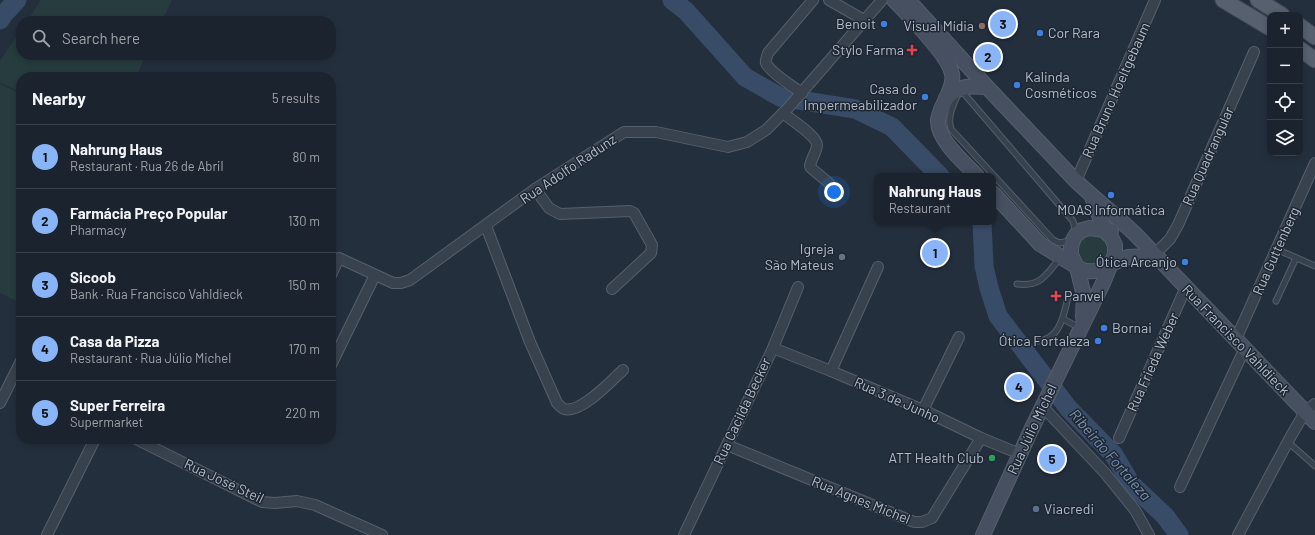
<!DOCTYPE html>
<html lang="en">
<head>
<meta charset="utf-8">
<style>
	body { margin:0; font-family:Barlow,sans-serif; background:#242b36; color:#f1f3f6 }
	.controls { position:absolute; right:12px; top:12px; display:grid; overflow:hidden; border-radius:8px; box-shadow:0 2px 6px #0003 }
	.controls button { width:36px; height:36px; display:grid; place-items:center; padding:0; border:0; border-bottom:1px solid #39404a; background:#1b232e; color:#f1f3f6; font:20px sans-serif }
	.you { position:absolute; left:834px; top:192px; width:14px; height:14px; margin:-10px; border:3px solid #fff; border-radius:50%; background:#1a73e8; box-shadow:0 0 0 6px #1a73e833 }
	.badge { display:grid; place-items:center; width:26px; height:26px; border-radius:50%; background:#8ab4f8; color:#111; font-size:13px; font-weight:700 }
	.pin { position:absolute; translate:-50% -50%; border:2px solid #fff; box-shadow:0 1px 4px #0006 }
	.popup { position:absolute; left:874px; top:173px; width:122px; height:52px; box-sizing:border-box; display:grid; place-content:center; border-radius:8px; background:#1b232e; filter:drop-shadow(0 1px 3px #0005); font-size:13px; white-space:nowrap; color:#a0a4aa }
	.popup b { font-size:15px; color:#f1f3f6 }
	.popup::after { content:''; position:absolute; left:50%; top:100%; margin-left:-8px; border:8px solid transparent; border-top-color:#1b232e }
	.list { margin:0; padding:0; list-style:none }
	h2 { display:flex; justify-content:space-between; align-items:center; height:52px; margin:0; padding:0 16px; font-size:17px }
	h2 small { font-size:13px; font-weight:400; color:#a0a4aa }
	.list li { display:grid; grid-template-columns:26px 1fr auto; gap:12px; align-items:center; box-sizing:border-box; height:64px; padding:0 16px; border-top:1px solid #39404a }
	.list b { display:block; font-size:15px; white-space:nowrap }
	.list p { margin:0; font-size:13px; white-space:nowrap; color:#a0a4aa }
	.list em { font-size:13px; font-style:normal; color:#a0a4aa }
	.icon { flex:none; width:22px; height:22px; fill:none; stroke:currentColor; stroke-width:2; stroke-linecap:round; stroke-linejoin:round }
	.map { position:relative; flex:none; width:1315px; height:535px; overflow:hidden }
	.search { position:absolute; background:#1b232e; box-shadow:0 2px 6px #0003; left:16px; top:16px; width:320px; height:44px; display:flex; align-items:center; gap:10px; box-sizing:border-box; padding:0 14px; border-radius:16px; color:#a0a4aa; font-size:15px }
	.panel { position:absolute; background:#1b232e; box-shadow:0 2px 6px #0003; left:16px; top:72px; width:320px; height:372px; border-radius:16px }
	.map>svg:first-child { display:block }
	.green { fill:#263c3f }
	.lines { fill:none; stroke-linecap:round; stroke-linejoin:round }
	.river { stroke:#394c67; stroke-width:19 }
	.lane-casing { stroke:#565f6c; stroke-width:7 }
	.street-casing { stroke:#565f6c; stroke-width:12 }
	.secondary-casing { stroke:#565f6c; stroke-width:16 }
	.primary-casing { stroke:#414a57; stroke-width:17 }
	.lane { stroke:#38414e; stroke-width:5 }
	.street { stroke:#38414e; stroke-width:10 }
	.secondary { stroke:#465061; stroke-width:14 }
	.primary { stroke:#56606e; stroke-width:15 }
	.shop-dot { fill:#3f7fe0; stroke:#1d2633; stroke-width:1.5 }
	.education-dot { fill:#8d6e63; stroke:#1d2633; stroke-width:1.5 }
	.health-dot { fill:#e0444e; stroke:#1d2633; stroke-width:1.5 }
	.worship-dot { fill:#6b7280; stroke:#1d2633; stroke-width:1.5 }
	.leisure-dot { fill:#2e9e5b; stroke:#1d2633; stroke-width:1.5 }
	.service-dot { fill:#5c6f8a; stroke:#1d2633; stroke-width:1.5 }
	.labels { text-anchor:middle; stroke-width:3; stroke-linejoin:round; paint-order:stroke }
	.poi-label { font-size:14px; fill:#b4bcc9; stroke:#1d2633; text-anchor:end }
	.street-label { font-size:14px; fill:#b4bcc9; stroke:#1d2633 }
	.water-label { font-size:15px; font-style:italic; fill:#7c92b1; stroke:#1d2633 }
</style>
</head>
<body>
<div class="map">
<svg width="1315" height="535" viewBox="0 0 1315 535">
	<rect width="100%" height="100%" fill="#242f3e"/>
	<!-- green -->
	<g class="green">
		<polygon points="41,0 172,0 162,21 27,21"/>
		<polygon points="21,30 21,55 146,55 136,77 21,77 21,92 0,83 0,61"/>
		<polygon points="0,84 21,94 21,303 0,293"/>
		<circle cx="1092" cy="250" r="15"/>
	</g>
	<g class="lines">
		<!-- river -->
		<g class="river">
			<polyline points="672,0 686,11 745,77 780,97 855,109 892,127 940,176"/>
			<polyline points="0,20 4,14 17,0"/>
			<polyline points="982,222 984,266 989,288 998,316 1069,409 1114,455 1131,484 1165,516 1179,535"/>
		</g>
		<defs>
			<g id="lane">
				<polyline points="961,90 1073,221 1076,232"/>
				<path d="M 958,94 C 953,105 947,117 951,129 L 1053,240 L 1059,243 L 1070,241"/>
				<polyline points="1276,249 1315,266"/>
				<path d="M 1017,284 C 1041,287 1046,275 1060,258"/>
				<polyline points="1276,301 1296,258"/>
				<polyline points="1063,319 1080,328"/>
				<path d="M 1038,341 C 1060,340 1064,314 1068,297"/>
				<polyline points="1288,442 1315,466"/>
			</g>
			<g id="street">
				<polyline points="829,0 864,20"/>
				<path d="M 802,93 C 793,87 770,72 766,63 C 765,60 767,57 768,53 L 813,0"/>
				<path d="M 783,113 C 790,119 817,136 817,145 C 817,151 811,159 810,166 L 811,168 L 829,183"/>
				<polyline points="1076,181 1155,0"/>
				<polyline points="535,189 549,208 560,214 630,211 634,213 652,245 651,253 612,289"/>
				<path d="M 486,226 L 530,342 L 557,403 C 559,405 562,408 564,409 C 581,414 612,380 623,370"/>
				<polyline points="1155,254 1170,239 1178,225 1254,52"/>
				<polyline points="331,275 339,258 393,283 401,283 410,280 535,189 624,132 656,132 728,147 747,142 766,130 789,107 882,0"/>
				<polyline points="1236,339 1315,163"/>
				<polyline points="773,348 831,371 923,410 981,438 1020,454"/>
				<polyline points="331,365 375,275"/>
				<polyline points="831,371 878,267"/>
				<polyline points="0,403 21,361"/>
				<polyline points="1043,407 1105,473 1135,510 1149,535"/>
				<polyline points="923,410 959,337"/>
				<polyline points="1119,438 1186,287"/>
				<polyline points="136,439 262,502 275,503 297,501 315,505 382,535"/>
				<polyline points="727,445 914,522 922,522 932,518 981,438"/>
				<polyline points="1180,487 1245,348"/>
				<polyline points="47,535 95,439"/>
				<polyline points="684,535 773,348 798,287"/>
				<polyline points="1238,535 1291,436 1305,412 1315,404"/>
			</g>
			<g id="secondary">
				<path d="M 894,0 C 908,15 949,55 952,74 C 954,82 948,95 944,103 C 941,109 939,114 938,120 C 937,140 964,162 977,176"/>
				<path d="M 908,0 L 987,87 L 1076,181 C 1096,200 1118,217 1138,237 L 1315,422"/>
				<path d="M 946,98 C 960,85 969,86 987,87"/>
				<path d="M 993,193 L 1040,244 L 1082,270 C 1102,276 1111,260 1129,257 C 1138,256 1149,257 1158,257"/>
				<polyline points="1083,317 1084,296 1077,267 1071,255 1071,247 1073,240 1076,235 1082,230 1090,228 1111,231"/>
				<polyline points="983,535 1031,430 1103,283 1115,254 1115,245 1111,237 1105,231 1092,197"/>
			</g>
			<g id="primary">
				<polyline points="1223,0 1270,28"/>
				<polyline points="1258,0 1282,15"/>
				<polyline points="1300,26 1315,37"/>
				<polyline points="1300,49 1315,60"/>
			</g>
		</defs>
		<!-- lane casing -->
		<use href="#lane" class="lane-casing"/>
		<!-- street casing -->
		<use href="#street" class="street-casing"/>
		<!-- secondary casing -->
		<use href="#secondary" class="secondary-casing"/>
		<!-- primary casing -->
		<use href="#primary" class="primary-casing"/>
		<!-- lane -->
		<use href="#lane" class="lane"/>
		<!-- street -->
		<use href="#street" class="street"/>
		<!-- secondary -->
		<use href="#secondary" class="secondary"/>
		<!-- primary -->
		<use href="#primary" class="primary"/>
	</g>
	<!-- markers -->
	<g class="shop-dot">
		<circle cx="884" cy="24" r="4"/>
		<circle cx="1040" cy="33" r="4"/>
		<circle cx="1017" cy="85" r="4"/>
		<circle cx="925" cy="97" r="4"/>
		<circle cx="1111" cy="195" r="4"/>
		<circle cx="1185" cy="262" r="4"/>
		<circle cx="1104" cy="328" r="4"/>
		<circle cx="1098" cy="341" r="4"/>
	</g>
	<circle class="education-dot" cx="982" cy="26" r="4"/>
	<g class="health-dot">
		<path d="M910 44h4v4h4v4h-4v4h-4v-4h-4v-4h4z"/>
		<path d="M1054 290h4v4h4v4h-4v4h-4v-4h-4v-4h4z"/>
	</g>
	<circle class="worship-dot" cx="842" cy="257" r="4"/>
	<circle class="leisure-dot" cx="992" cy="458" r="4"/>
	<circle class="service-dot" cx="1036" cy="509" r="4"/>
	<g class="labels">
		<!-- poi labels -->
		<g class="poi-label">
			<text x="876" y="29">Benoit</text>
			<text x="974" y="31">Visual Mídia</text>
			<text x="1048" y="38" text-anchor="start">Cor Rara</text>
			<text x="904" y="55">Stylo Farma</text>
			<text x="1025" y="82" text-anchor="start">Kalinda<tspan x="1025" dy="16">Cosméticos</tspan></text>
			<text x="917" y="94">Casa do<tspan x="917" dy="16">Impermeabilizador</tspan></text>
			<text x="1111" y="215" text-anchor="middle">MOAS Informática</text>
			<text x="834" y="254">Igreja<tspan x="834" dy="16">São Mateus</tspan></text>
			<text x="1177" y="267">Ótica Arcanjo</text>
			<text x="1064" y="301" text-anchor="start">Panvel</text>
			<text x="1112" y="333" text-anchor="start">Bornai</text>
			<text x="1090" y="346">Ótica Fortaleza</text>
			<text x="984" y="463">ATT Health Club</text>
			<text x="1044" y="514" text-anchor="start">Viacredi</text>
		</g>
		<!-- street labels -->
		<g class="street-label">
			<text transform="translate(1116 90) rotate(-66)" y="5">Rua Bruno Hoeltgebaum</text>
			<text transform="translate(1208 156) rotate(-66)" y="5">Rua Quadrangular</text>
			<text transform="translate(568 169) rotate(-34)" y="5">Rua Adolfo Radunz</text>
			<text transform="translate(1276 251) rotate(-66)" y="5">Rua Guttenberg</text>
			<text transform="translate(1236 340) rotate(46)" y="5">Rua Francisco Vahldieck</text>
			<text transform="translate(1153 362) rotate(-66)" y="5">Rua Frieda Weber</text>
			<text transform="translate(897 400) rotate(24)" y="5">Rua 3 de Junho</text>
			<text transform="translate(742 411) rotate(-65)" y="5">Rua Cacilda Becker</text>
			<text transform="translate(1032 429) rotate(-65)" y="5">Rua Júlio Michel</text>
			<text transform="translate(224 481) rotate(25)" y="5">Rua José Steil</text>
			<text transform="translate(861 500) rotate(22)" y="5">Rua Agnes Michel</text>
		</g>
		<!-- water labels -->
		<g class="water-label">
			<text transform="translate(1110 455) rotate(49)" y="5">Ribeirão Fortaleza</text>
		</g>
	</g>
</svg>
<div class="controls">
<button>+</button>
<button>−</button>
<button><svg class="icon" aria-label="locate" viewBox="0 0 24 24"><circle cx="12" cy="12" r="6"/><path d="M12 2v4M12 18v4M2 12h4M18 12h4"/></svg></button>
<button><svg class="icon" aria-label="layers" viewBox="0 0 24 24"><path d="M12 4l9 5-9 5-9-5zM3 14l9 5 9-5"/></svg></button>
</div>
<div class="you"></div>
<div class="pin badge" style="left:935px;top:253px">1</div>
<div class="popup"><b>Nahrung Haus</b>Restaurant</div>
<div class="pin badge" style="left:988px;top:57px">2</div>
<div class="pin badge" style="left:1003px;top:24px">3</div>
<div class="pin badge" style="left:1019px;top:387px">4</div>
<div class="pin badge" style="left:1052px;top:459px">5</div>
<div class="search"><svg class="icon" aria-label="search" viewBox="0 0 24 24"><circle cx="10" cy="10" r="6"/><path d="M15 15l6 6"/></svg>Search here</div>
<section class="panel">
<h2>Nearby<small>5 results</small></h2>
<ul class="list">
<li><span class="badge">1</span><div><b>Nahrung Haus</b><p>Restaurant · Rua 26 de Abril</p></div><em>80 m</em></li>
<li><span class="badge">2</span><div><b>Farmácia Preço Popular</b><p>Pharmacy</p></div><em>130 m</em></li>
<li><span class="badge">3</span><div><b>Sicoob</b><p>Bank · Rua Francisco Vahldieck</p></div><em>150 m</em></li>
<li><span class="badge">4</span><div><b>Casa da Pizza</b><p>Restaurant · Rua Júlio Michel</p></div><em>170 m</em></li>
<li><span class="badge">5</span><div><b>Super Ferreira</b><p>Supermarket</p></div><em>220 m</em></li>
</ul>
</section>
</div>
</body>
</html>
